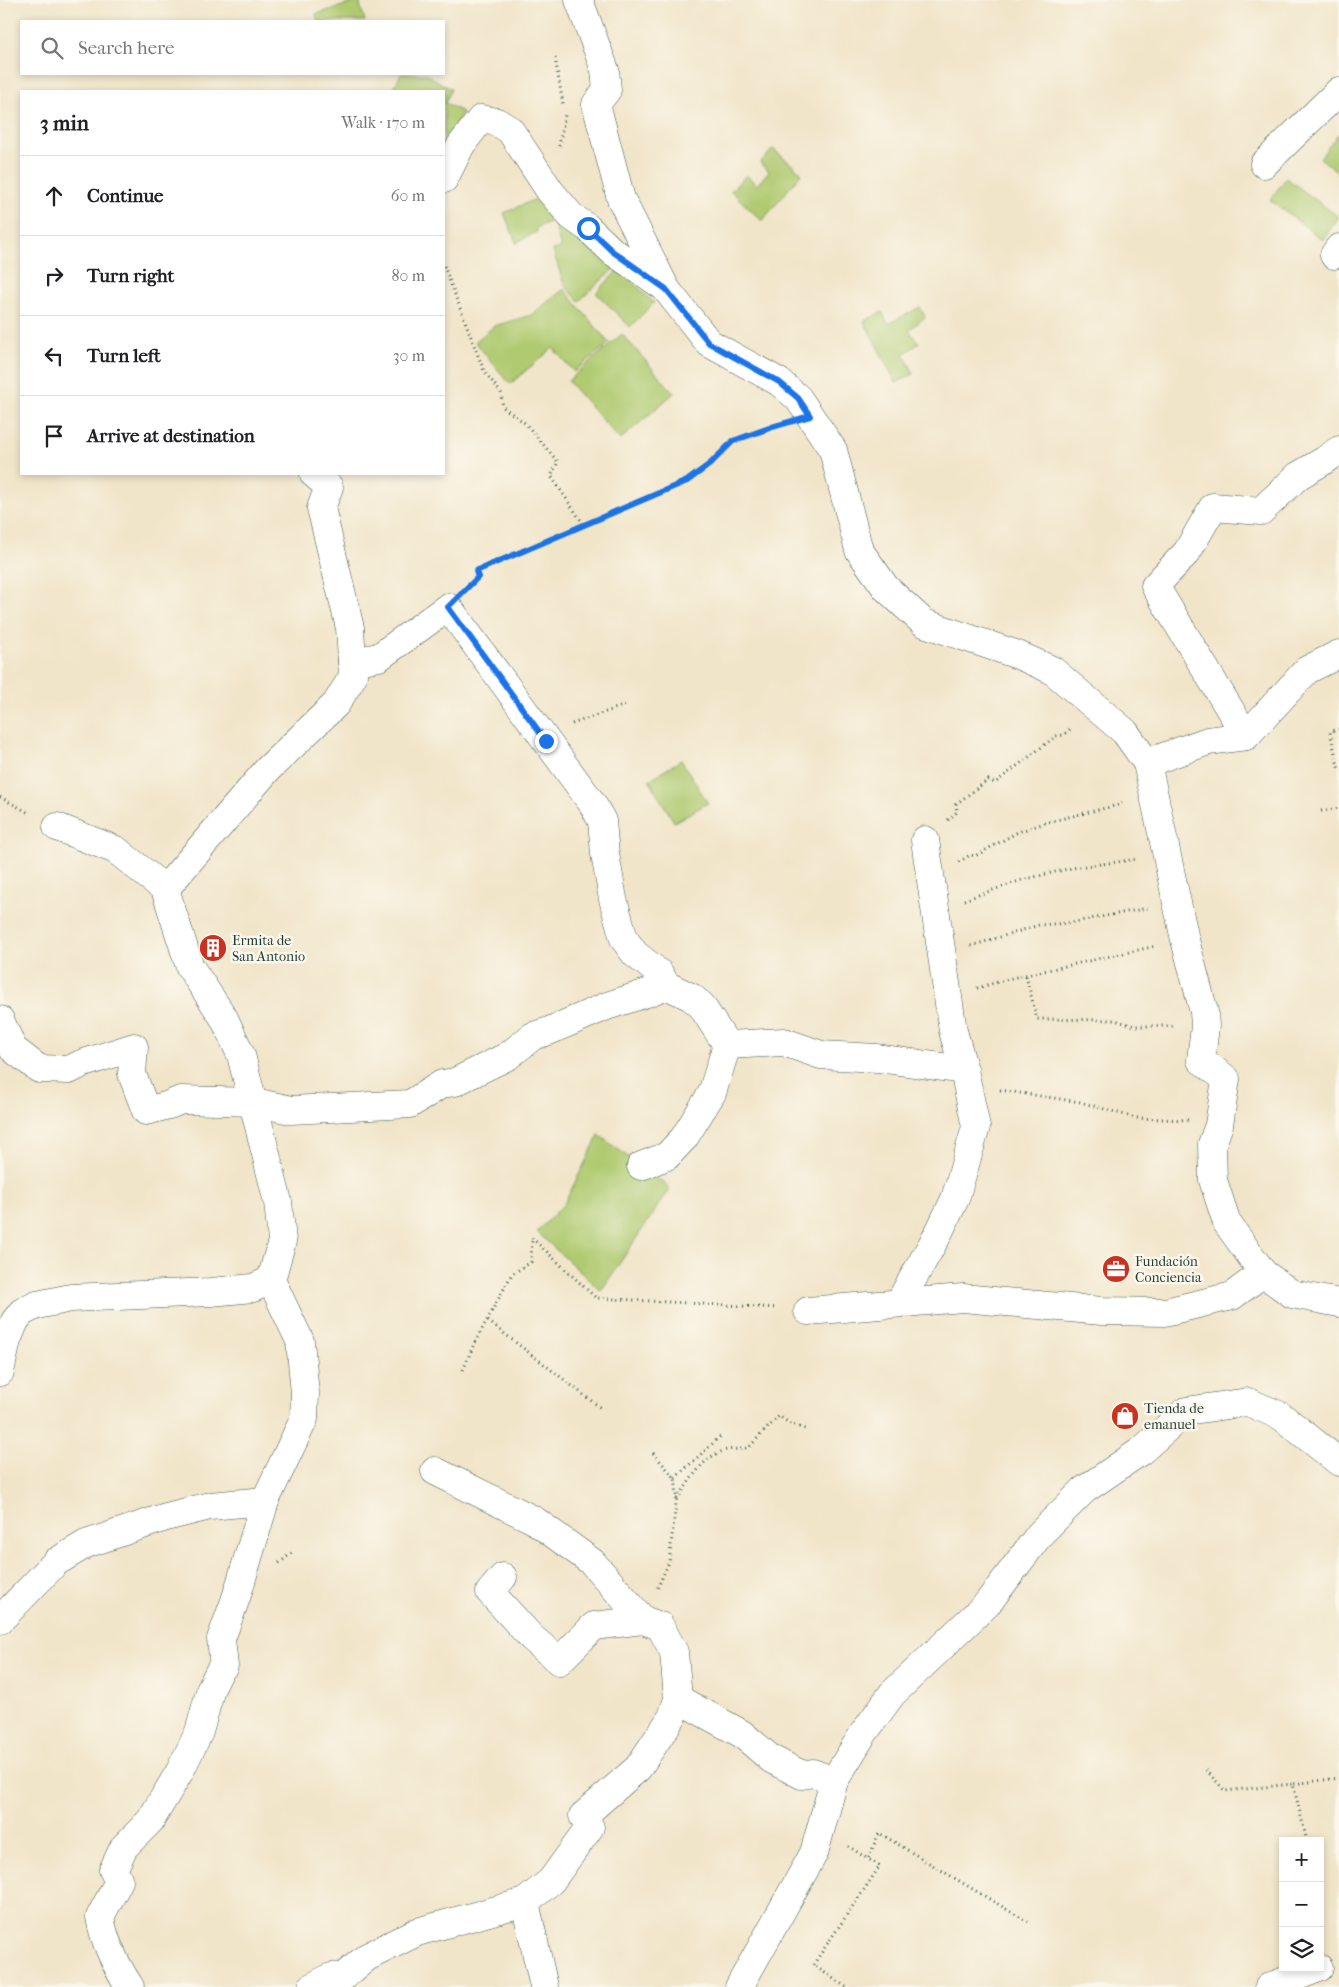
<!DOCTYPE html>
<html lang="en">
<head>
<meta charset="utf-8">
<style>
	body { margin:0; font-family:"IM FELL French Canon",serif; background:#f6f6f6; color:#202124 }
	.controls { position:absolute; right:15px; bottom:15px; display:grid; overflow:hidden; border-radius:0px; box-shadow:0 2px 8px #0003 }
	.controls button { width:45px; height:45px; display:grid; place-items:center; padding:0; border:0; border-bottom:1px solid #e0e0e0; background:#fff; color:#202124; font:25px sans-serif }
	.stop { position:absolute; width:15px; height:15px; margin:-11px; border:4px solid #1a73e8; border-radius:50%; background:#fff }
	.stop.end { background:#1a73e8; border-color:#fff; box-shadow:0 1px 5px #0008 }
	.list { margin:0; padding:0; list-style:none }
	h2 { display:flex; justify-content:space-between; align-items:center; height:65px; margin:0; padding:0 20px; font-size:21px }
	h2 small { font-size:16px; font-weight:400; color:#757577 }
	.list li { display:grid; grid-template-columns:32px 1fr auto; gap:15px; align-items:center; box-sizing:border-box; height:80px; padding:0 20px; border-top:1px solid #e0e0e0 }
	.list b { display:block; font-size:19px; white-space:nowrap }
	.list em { font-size:16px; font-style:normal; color:#757577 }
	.icon { flex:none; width:28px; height:28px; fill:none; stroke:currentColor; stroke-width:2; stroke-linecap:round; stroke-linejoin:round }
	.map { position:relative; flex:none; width:1339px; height:1987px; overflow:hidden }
	.search { position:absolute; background:#fff; box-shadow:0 2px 8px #0003; left:20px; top:20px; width:425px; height:55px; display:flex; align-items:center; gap:12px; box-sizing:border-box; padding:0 18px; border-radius:0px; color:#757577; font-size:19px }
	.panel { position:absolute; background:#fff; box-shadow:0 2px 8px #0003; left:20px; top:90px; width:425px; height:385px; border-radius:0px }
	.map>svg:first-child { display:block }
	.green { fill:#afca70; stroke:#678452 }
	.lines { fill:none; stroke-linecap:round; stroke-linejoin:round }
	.minor-casing { stroke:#3e564a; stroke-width:29 }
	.path { stroke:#3e564a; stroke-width:3; stroke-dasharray:1 4; stroke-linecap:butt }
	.minor { stroke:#fff; stroke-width:28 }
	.route { stroke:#1a73e8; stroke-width:6 }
	.labels { text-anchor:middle; stroke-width:5; stroke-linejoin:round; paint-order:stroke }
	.poi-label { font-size:14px; fill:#1f3d34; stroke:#fbf7ec; text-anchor:start }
</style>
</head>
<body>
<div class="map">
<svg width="1339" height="1987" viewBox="0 0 1339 1987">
	<rect width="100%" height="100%" fill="#fbf7ec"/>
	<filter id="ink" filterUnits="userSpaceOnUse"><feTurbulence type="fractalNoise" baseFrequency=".02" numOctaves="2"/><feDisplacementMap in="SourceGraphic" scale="10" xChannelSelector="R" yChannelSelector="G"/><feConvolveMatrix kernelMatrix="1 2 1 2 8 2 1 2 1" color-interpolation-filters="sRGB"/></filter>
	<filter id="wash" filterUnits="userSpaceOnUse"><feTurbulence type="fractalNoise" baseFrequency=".0096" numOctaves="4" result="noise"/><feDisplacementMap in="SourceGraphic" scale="20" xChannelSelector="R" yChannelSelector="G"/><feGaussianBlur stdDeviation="1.12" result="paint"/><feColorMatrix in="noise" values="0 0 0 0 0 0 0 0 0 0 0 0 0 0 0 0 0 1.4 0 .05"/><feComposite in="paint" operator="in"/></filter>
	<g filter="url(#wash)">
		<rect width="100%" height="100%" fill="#f1e5c9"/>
		<!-- green -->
		<g class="green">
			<polygon points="359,1 365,21 318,21 316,14"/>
			<polygon points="401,74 426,74 451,89 445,103 462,112 444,146 444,91 392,91"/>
			<polygon points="1338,134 1339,135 1339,173 1320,158"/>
			<polygon points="773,149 802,173 762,221 731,191 746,175 757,185 769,171 760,163"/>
			<polygon points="1286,178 1339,217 1323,240 1270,200"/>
			<polygon points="547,194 560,225 564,224 616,267 579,301 564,285 553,250 561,248 553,220 536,228 537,232 519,241 517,244 504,213"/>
			<polygon points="619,269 654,303 630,327 596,293"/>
			<polygon points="564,289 609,343 574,372 553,348 510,384 475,342 494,326 531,315"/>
			<polygon points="920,307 925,317 909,330 919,343 904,354 914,374 896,383 864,321 882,312 888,324"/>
			<polygon points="622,334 674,393 620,440 568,381"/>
			<polygon points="681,760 708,803 674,822 649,780"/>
			<polygon points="599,1135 670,1188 601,1291 537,1232 564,1204"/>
		</g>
	</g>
	<g filter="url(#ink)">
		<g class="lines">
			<defs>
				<g id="minor">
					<polyline points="579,0 605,70 607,90 596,104 621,199 666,289 709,343 779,382 798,398 833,450 859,550 886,588 924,623 1018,655 1052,670 1125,732 1147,763 1185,940 1204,1012 1205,1026 1201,1060 1226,1079 1219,1125 1212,1144 1213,1180 1227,1223 1263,1273 1292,1294 1339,1303"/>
					<polyline points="1264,164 1339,91"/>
					<polyline points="444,179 461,145 481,119 497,122 510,130 550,191 571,216 588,228 612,251 663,286"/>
					<polyline points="1334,255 1339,248"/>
					<polyline points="352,662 379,657 448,607 592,803 602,821 605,854 613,899 624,939 635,954 659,973 666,985"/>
					<polyline points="1246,736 1155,586 1187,552 1213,507 1261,511 1298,476 1325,460 1339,450"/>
					<polyline points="1147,763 1208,741 1246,736 1307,670 1339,654"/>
					<path d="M 57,827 L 116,850 L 165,889 L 190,967 L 224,1018 L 241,1055 L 278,1202 L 282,1241 L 271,1280 L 300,1341 L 305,1393 L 304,1419 L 265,1501 L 236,1598 L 221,1639 L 224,1666 L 222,1666 L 211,1688 L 199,1732 L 180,1771 L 150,1821 L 124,1847 L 113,1870 L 119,1881 L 100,1917 C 104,1941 117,1967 130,1987"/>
					<polyline points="165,889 268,769 336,704 353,676 350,628 321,508 329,487 314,474"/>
					<polyline points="0,1020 13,1049 39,1069 69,1070 81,1064 134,1047 132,1074 146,1111 169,1105 181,1100 254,1102 291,1110 410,1104 442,1084 455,1082 508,1056 533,1036 549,1031 607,1006 650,992 666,985 691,997 701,1005 727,1045"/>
					<polyline points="727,1045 784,1042 821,1055 877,1058 964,1070"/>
					<polyline points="641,1166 667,1156 684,1138 712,1093 727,1045"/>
					<polyline points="899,1303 937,1236 955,1199 976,1127 964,1070 953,1031 925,840"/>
					<polyline points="808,1311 963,1298 1102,1311 1165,1312 1232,1296 1263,1273"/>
					<polyline points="0,1372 7,1340 15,1321 22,1312 37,1305 71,1298 211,1292 253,1288 271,1280"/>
					<polyline points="503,1577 490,1592 531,1637 559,1661 594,1626 643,1620"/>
					<polyline points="0,1620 56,1562 86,1544 166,1517 210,1506 265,1501"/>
					<polyline points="678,1699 742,1734 771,1759 802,1775 813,1773 834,1781"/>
					<polyline points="525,1902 544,1987"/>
					<polyline points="312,1987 331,1977 343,1977 367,1957 417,1932 525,1902 551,1881 590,1827 583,1816 638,1768 672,1717 678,1699 674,1652 660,1626 643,1620 592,1562 534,1520 435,1471"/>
					<polyline points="739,1987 814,1853 834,1781 863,1734 892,1694 987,1604 1040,1534 1084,1490 1141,1451 1186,1411 1248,1402 1281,1416 1339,1462"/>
					<polyline points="1269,1987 1319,1968"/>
				</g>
			</defs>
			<!-- minor casing -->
			<use href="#minor" class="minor-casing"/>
			<!-- path -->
			<g class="path">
				<polyline points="555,58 563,104"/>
				<polyline points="559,146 565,115"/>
				<polyline points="444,266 484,371 501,393 503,407 526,424 558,462 551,476 584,525"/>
				<polyline points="470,585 478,577 476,571 687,481 710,464 733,441 778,425"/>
				<polyline points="572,724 628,704"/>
				<polyline points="1339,729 1330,732 1339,770"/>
				<polyline points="0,797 29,813"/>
				<polyline points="1321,811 1339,808"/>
				<polyline points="948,820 957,812 956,804 988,780 995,783 1056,736 1064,735 1072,727"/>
				<polyline points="959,862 970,855 975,856 1018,832 1048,822 1118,805 1125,801"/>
				<polyline points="964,900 1022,880 1072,868 1138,859"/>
				<polyline points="971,946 1039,925 1069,923 1148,908"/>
				<polyline points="1026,976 1037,1019 1115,1020 1134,1026 1174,1026"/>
				<polyline points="977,988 1012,978 1156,946"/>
				<polyline points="1000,1090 1080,1102 1136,1118 1188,1120"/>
				<polyline points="532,1238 596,1298 778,1308"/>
				<polyline points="488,1321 602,1409"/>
				<polyline points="463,1370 474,1344 512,1274 531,1262 532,1239"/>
				<polyline points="653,1453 675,1478 677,1495 669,1562 657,1589"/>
				<polyline points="675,1478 722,1435"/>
				<path d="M 677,1499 C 691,1481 700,1459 723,1451 C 732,1448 742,1451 750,1446 L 779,1416 L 792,1425 L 808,1430"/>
				<polyline points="279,1563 292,1553"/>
				<polyline points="1206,1770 1225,1791 1293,1784"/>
				<polyline points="1307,1841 1293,1784 1339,1778"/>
				<polyline points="848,1846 868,1859 879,1833 1028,1922"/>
				<polyline points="846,1987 813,1965 880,1866 868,1859"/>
			</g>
			<!-- minor -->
			<use href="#minor" class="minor"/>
		</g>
	</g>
	<g class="lines" filter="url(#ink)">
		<!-- route -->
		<polyline class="route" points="546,741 448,607 478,577 476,571 687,481 710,464 733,441 772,427 810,416 798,398 779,382 709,343 666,289 612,251 588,228"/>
	</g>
	<!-- icons -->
	<defs>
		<symbol id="building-disc" viewBox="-11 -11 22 22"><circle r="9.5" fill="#c8321e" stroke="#fbf7ec"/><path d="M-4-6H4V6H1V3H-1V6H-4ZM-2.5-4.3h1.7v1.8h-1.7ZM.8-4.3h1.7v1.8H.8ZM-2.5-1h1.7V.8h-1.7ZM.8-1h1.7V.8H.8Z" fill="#fff"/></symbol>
		<symbol id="office-disc" viewBox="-11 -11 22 22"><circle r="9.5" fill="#c8321e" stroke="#fbf7ec"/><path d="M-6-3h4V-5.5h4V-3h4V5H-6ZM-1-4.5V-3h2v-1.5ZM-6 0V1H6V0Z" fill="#fff"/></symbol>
		<symbol id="shop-disc" viewBox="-11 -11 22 22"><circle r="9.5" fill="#c8321e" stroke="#fbf7ec"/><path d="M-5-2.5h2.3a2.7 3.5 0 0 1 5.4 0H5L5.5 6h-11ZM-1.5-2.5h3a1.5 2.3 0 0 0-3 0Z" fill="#fff"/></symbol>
	</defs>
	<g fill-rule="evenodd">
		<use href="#building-disc" x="197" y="932" width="32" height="32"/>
		<use href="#office-disc" x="1100" y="1253" width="32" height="32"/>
		<use href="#shop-disc" x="1109" y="1400" width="32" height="32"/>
	</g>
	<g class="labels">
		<!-- poi labels -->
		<g class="poi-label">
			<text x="232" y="945">Ermita de<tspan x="232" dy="16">San Antonio</tspan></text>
			<text x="1135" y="1266">Fundación<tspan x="1135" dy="16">Conciencia</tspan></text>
			<text x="1144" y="1413">Tienda de<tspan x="1144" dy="16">emanuel</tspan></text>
		</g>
	</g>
</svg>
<div class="controls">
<button>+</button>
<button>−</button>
<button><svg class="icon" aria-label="layers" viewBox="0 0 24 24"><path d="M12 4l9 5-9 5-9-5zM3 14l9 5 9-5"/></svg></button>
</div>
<div class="stop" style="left:588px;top:228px"></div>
<div class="stop end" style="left:546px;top:741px"></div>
<div class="search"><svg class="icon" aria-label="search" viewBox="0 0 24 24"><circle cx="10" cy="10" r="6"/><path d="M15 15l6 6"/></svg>Search here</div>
<section class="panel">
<h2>3 min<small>Walk · 170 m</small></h2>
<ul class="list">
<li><svg class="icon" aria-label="ahead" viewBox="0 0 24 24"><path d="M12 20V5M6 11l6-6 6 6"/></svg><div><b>Continue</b></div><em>60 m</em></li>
<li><svg class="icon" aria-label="right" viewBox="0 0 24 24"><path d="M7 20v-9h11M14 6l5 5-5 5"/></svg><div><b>Turn right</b></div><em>80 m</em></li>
<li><svg class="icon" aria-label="left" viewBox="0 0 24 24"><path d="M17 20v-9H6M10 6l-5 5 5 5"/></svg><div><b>Turn left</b></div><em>30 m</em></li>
<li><svg class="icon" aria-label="arrive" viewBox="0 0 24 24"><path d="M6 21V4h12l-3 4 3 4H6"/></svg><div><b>Arrive at destination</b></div></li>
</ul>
</section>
</div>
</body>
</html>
